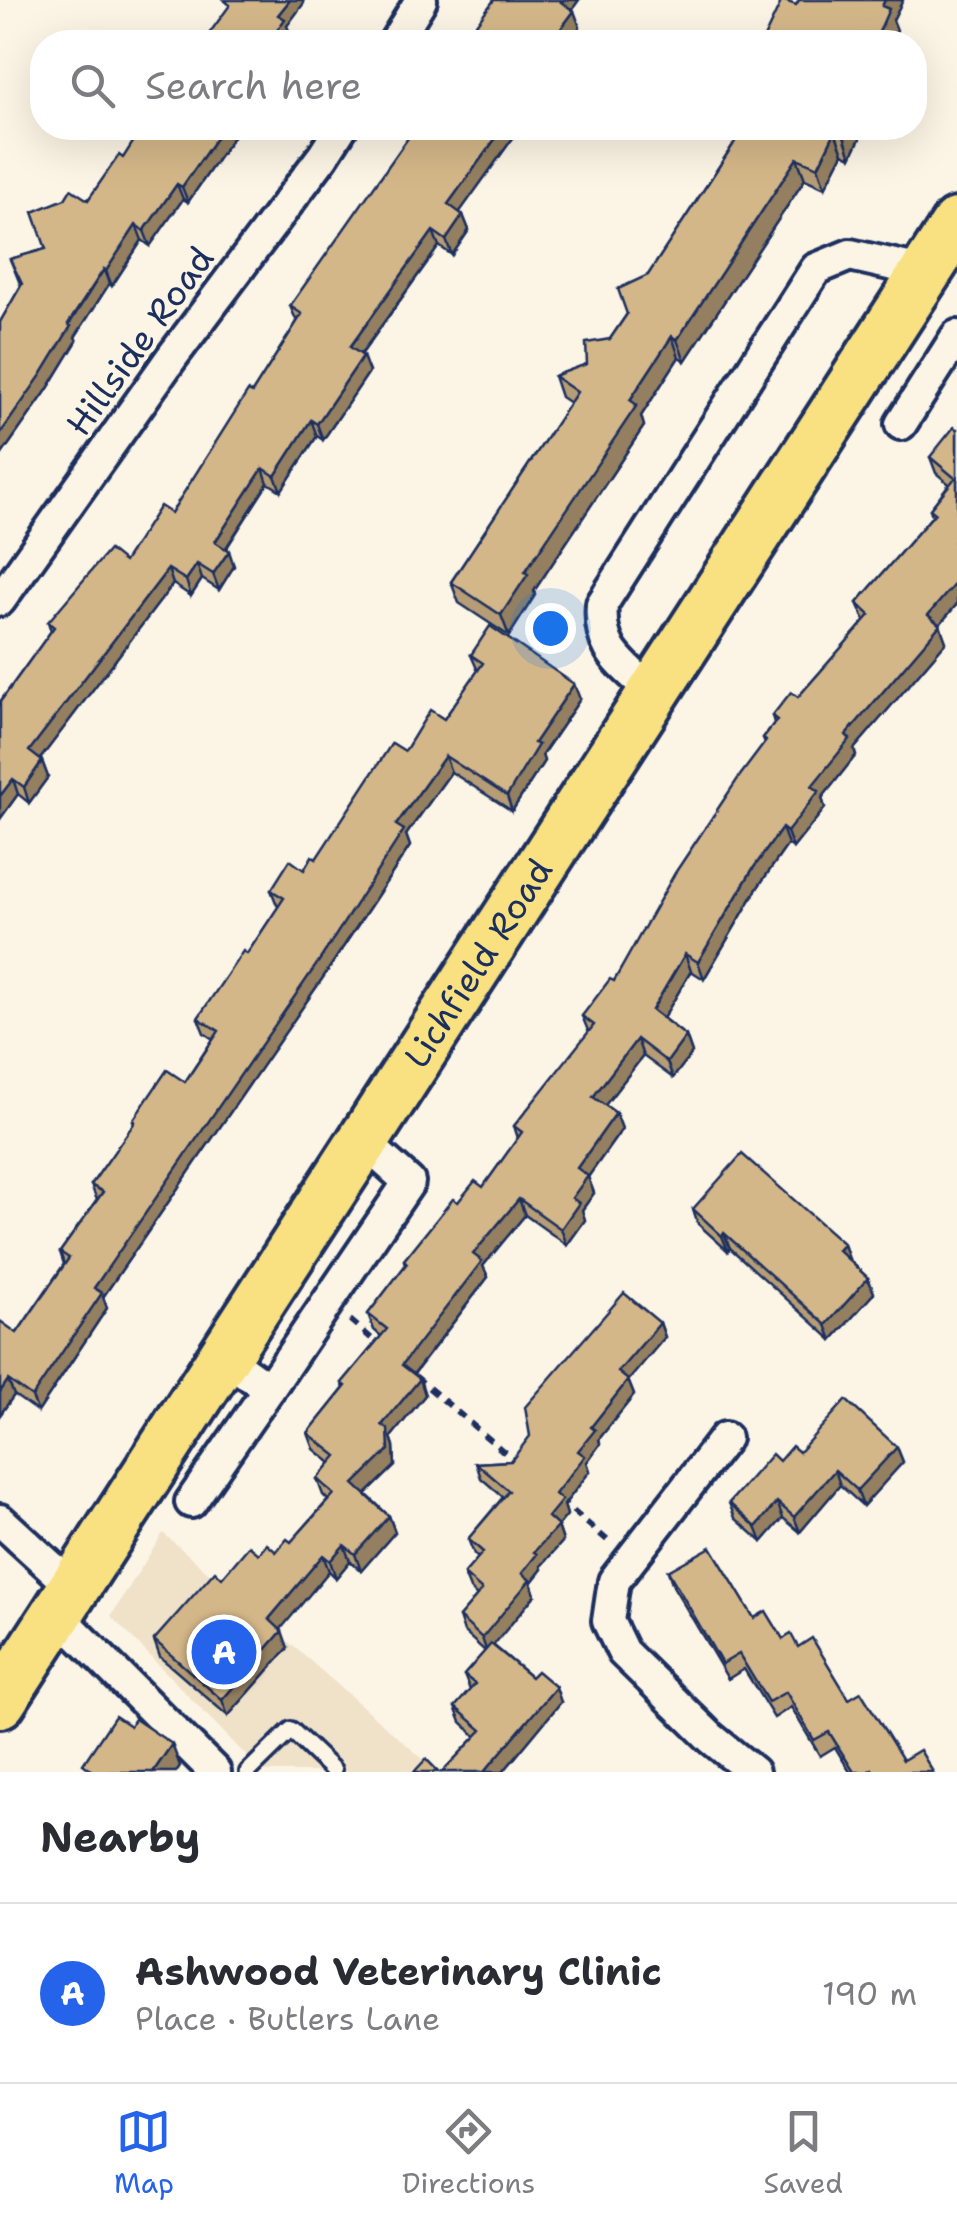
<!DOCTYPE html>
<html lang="en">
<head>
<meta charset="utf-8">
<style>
	body { margin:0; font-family:"Shantell Sans",sans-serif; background:#f2f2f3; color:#2b2b33 }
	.you { position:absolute; left:550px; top:628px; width:35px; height:35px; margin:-25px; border:8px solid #fff; border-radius:50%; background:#1a73e8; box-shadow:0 0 0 15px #1a73e833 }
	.badge { display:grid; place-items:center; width:65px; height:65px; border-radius:50%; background:#2563eb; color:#fff; font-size:32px; font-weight:700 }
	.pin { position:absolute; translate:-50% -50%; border:5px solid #fff; box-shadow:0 2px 10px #0006 }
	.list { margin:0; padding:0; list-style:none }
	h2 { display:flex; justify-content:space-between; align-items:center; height:130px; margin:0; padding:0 40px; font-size:42px }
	h2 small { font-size:32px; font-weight:400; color:#7c7c81 }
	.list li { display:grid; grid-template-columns:65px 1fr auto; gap:30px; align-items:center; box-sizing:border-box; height:180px; padding:0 40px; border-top:2px solid #e1e1e2 }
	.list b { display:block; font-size:38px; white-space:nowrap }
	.list p { margin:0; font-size:32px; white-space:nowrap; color:#7c7c81 }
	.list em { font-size:32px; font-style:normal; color:#7c7c81 }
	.icon { flex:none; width:55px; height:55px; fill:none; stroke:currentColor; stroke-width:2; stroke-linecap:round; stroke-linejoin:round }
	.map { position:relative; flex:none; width:957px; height:1772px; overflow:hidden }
	.search { position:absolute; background:#fff; box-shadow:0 10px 40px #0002; left:30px; right:30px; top:30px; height:110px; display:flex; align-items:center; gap:25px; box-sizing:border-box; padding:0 35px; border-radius:40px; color:#7c7c81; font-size:38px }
	.sheet { height:310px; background:#fff }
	nav { display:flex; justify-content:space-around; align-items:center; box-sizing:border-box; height:140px; border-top:2px solid #e1e1e2; background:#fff; font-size:28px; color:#7c7c81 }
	nav a { display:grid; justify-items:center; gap:5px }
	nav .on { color:#2563eb }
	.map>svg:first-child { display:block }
	.built { fill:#f0e2c9 }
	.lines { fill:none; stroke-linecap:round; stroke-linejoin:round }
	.service-casing { stroke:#1b2f5e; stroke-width:22 }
	.minor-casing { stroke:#1b2f5e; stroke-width:38 }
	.primary-casing { stroke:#1b2f5e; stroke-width:58 }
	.path { stroke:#1b2f5e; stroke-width:6; stroke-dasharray:10 8; stroke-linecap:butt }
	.service { stroke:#fcf5e5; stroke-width:15 }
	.minor { stroke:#fcf5e5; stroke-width:30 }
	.primary { stroke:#f9e181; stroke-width:50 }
	.wall { fill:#b69d76; stroke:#1b2f5e; stroke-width:2.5 }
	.shaded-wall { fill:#948060; stroke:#1b2f5e; stroke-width:2.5 }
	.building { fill:#d4b789; stroke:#1b2f5e; stroke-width:2.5 }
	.labels { text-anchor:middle; stroke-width:8; stroke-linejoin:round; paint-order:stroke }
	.street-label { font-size:35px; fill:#1b2f5e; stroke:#fcf5e5 }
</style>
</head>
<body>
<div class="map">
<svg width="957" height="1772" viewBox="0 0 957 1772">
	<rect width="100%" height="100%" fill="#fcf5e5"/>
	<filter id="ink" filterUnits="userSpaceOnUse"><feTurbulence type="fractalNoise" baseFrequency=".01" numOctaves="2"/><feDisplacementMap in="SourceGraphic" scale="20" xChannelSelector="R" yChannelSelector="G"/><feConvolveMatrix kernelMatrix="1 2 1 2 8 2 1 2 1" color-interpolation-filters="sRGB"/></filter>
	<g filter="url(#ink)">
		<!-- built -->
		<polygon class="built" points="163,1533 430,1765 425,1772 262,1772 111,1616"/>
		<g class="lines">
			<defs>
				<polyline id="service" points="248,1772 291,1730 333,1770"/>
				<g id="minor">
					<polyline points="395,42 421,0"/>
					<polyline points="901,424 957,336"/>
					<polyline points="0,600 172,357 323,156 341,128"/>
					<path d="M 652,692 C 621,662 598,651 602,604 L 816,269 L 850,255 L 925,272"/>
					<polyline points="224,1357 269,1389 409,1182 362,1140"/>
					<polyline points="725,1438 614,1581 608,1621 623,1652 711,1738 753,1772"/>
					<polyline points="191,1502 269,1389"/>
					<polyline points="0,1520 72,1586"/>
					<polyline points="57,1614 215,1772"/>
				</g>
				<g id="primary">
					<path id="s1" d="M 0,1702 L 957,224"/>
				</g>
			</defs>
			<!-- service casing -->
			<use href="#service" class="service-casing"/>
			<!-- minor casing -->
			<use href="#minor" class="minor-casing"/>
			<!-- primary casing -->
			<use href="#primary" class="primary-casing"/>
			<!-- path -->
			<g class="path">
				<polyline points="350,1320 379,1345"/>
				<polyline points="415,1376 516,1462"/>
				<polyline points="559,1499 607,1540"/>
			</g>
			<!-- service -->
			<use href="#service" class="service"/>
			<!-- minor -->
			<use href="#minor" class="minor"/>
			<!-- primary -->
			<use href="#primary" class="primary"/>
		</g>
		<!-- wall -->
		<g class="wall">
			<polygon points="239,128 188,202 183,199 150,246 142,240 112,286 109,284 75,337 77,341 47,390 0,457 0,322 21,286 10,259 46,249 123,158"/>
			<polygon points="520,128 459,212 463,215 469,230 452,255 439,246 361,355 369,372 323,440 317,436 281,491 268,483 226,549 234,566 219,590 202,579 191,596 173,584 40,759 42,761 48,777 29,803 18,794 0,819 0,702 51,631 48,622 124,562 171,513 252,393 297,322 290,306"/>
			<polygon points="865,128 851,157 843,153 825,188 805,179 685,361 679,357 641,416 644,426 534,591 535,595 509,636 459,603 451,582 570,403 561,397 554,376 587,364 610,339 627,314 648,275 733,145"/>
			<polygon points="957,430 957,604 939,625 946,642 854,749 856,755 822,798 825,808 793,848 788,844 758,887 704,979 691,971 663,1018 686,1036 692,1053 673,1078 643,1056 605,1105 616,1113 622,1129 588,1177 594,1193 582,1210 585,1220 567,1245 525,1215 483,1266 488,1277 414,1374 425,1395 391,1437 394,1446 395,1466 366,1494 389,1516 395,1532 361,1571 350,1561 336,1578 329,1571 280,1629 288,1648 228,1716 160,1657 154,1640 222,1578 259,1554 276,1552 291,1542 328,1500 323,1495 317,1479 331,1463 314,1449 308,1433 344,1388 342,1383 381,1336 374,1330 368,1314 405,1266 404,1260 458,1202 483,1187 518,1138 514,1126 589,1033 582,1016 614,981 765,743 763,738 774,723 772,716 798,697 865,621 857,603 932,516 930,509 949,484 936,473 930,457"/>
			<polygon points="471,655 580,699 542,755 544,761 512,811 451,772 406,835 410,846 324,976 103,1297 107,1308 38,1412 14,1395 0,1415 17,1333 64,1264 60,1252 97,1200 91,1185 134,1124 133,1120 185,1082 213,1039 204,1033 198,1018 247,954 279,906 277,905 271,890 304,870 316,859 405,751 444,719 478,671"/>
			<polygon points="693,1209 849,1259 849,1260 868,1278 874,1293 832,1340 730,1248 728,1251 698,1224"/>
			<polygon points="660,1323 665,1337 628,1380 634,1395 599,1439 600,1444 587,1462 590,1471 564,1505 567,1515 558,1526 563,1541 541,1566 542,1569 531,1583 535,1595 493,1645 561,1702 503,1772 442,1772 476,1736 461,1722 455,1707 470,1690 464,1675 485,1651 464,1632 459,1617 477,1596 470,1589 464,1574 478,1558 474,1554 468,1539 503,1497 481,1478 476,1463 511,1461"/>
			<polygon points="897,1447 903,1462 863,1506 840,1485 800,1532 783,1518 762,1542 735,1518 729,1503 779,1461 799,1452"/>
			<polygon points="668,1571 754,1618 783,1639 798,1647 849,1699 903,1760 933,1772 850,1772 835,1747 820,1756 791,1707 774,1718 744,1669 728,1679 673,1586"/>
		</g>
		<!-- shaded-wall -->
		<g class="shaded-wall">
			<polygon points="290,0 303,0 304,3 287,26 291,35 285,42 269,42 278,15"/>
			<polygon points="563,0 579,0 567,17 561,2"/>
			<polygon points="885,0 903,0 893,20 897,30 891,42 875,42 882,6"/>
			<polygon points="574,11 580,27 568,42 551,42"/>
			<polygon points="223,128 239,128 188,202 182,187"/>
			<polygon points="503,128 520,128 454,220 448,204"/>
			<polygon points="848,128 865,128 851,157 844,136"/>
			<polygon points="835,132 843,153 825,188 818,167"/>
			<polygon points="797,158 805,179 685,361 677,340"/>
			<polygon points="177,184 183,199 150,246 144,231"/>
			<polygon points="463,215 469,230 452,255 446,240"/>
			<polygon points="136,225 142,240 112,286 106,271"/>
			<polygon points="433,231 439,246 355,362 350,347"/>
			<polygon points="104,269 109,284 75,337 77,341 47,390 0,457 0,434"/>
			<polygon points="672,336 679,357 641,416 644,426 534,591 535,595 509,636 501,615 525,572 630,400"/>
			<polygon points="363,356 369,372 323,440 317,424"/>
			<polygon points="311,420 317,436 281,491 275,476"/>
			<polygon points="263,468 268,483 220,557 215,542"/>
			<polygon points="229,551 234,566 219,590 213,574"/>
			<polygon points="197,564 202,579 191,596 186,580"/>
			<polygon points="168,569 173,584 34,767 29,751"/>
			<polygon points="957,581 957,604 934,631 928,615"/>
			<polygon points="940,625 946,642 854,749 856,755 822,798 825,808 793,848 787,832 812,786 846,735"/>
			<polygon points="574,684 580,699 542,755 544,761 512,811 507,796 534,743"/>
			<polygon points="445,756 451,772 406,835 410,846 324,976 103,1297 107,1308 38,1412 32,1397 94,1288 396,825"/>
			<polygon points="42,761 48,777 29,803 24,787"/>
			<polygon points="13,779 18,794 0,819 0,796"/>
			<polygon points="782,828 788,844 758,887 704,979 698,962 752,870"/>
			<polygon points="685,954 691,971 658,1027 652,1010"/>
			<polygon points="686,1036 692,1053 673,1078 667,1062"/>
			<polygon points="637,1039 643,1056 599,1113 593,1097"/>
			<polygon points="616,1113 622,1129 588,1177 594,1193 582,1210 585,1220 567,1245 561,1229 572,1198 577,1168"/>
			<polygon points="519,1199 525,1215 483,1266 488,1277 408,1381 402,1365 473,1254"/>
			<polygon points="724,1233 730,1248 728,1251 722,1236"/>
			<polygon points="844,1244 849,1259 844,1266 838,1250"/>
			<polygon points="868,1278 874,1293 832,1340 826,1325"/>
			<polygon points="660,1323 665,1337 623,1387 618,1372"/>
			<polygon points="420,1379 425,1395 391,1437 394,1446 395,1466 360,1500 354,1484 382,1425"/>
			<polygon points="8,1380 14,1395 0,1415 0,1392"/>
			<polygon points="628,1380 634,1395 599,1439 600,1444 587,1462 590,1471 564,1505 567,1515 558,1526 563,1541 541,1566 542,1569 531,1583 535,1595 487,1653 482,1638 534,1552 555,1494 591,1427"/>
			<polygon points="897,1447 903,1462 863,1506 857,1490"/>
			<polygon points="835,1470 840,1485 800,1532 794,1517"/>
			<polygon points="777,1502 783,1518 762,1542 756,1527"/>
			<polygon points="389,1516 395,1532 361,1571 355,1554"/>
			<polygon points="344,1545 350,1561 336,1578 330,1561"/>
			<polygon points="323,1555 329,1571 275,1636 269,1619"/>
			<polygon points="282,1631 288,1648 228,1716 222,1700"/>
			<polygon points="556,1687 561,1702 503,1772 484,1772"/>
			<polygon points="172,1744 180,1766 176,1772 153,1772"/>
		</g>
		<!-- building -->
		<g class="building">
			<polygon points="224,0 290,0 278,15 285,19 269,42 203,42 230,5"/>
			<polygon points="494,0 563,0 561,2 574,11 551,42 475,42 484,30 476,24"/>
			<polygon points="782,0 796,5 799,0 885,0 882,6 889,9 875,41 878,42 762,42"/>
			<polygon points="142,128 223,128 182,187 177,184 144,231 136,225 106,271 104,269 68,324 71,326 41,375 0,434 0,322 22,284 10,259 46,249 33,212 65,199 71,189 88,200 119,155 123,158"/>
			<polygon points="415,128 503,128 448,204 463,215 446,240 433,231 350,347 363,356 317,424 311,420 275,476 263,468 215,542 229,551 213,574 197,564 186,580 168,569 29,751 42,761 24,787 13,779 0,796 0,702 54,627 48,622 109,550 124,562 160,506 171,513 248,391 252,393 302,314 290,306"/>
			<polygon points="742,128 848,128 844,136 835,132 818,167 797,158 677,340 672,336 630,400 637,405 525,572 528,574 501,615 451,582 577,392 554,376 587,364 586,343 610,339 627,314 618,289 648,275 733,145"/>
			<polygon points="954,427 957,430 957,538 954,542 957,545 957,581 928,615 940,625 846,735 850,739 812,786 819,791 787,832 782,828 752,870 698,962 685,954 652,1010 686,1036 667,1062 637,1039 593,1097 616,1113 577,1168 588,1176 572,1198 579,1203 561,1229 519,1199 473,1254 482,1261 402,1365 420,1379 382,1425 388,1429 389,1450 354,1484 389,1516 355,1554 344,1545 330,1561 323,1555 269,1619 282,1631 222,1700 154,1640 215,1571 222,1578 249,1546 259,1554 267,1544 276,1552 287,1539 291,1542 334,1494 317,1479 337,1456 308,1433 346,1386 342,1383 387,1329 368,1314 407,1263 404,1260 453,1199 458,1202 475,1181 483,1187 522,1132 514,1126 594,1025 582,1016 610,979 614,981 675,873 739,777 766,741 763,738 777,720 772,716 791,692 798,697 870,615 857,603 935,513 930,509 955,478 930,457"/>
			<polygon points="490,626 574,684 534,743 538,745 507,796 445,756 396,825 404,830 319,961 94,1288 102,1293 32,1397 8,1380 0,1392 0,1321 17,1333 69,1258 60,1252 103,1192 91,1185 135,1122 133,1120 167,1070 185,1082 219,1031 198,1018 243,951 247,954 284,898 271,890 290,860 304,870 312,856 316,859 392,743 405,751 430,710 444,719 483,663 471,655"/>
			<polygon points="742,1154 844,1244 838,1250 868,1278 826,1325 724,1233 722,1236 693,1209"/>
			<polygon points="624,1293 660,1323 618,1372 628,1380 591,1427 595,1430 578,1451 585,1456 555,1494 562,1500 548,1517 558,1526 534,1552 537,1554 522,1573 530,1580 482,1638 459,1617 482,1590 464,1574 483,1552 468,1539 509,1491 476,1463 511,1461 530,1436 525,1407"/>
			<polygon points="846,1400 897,1447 857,1490 835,1470 794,1517 777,1502 756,1527 729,1503 772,1454 779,1461 792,1446 799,1452"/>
			<polygon points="711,1547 754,1618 766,1611 783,1639 791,1634 798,1647 812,1638 849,1699 861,1692 903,1760 920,1750 933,1772 874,1772 872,1769 867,1772 854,1772 829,1732 814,1740 786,1692 768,1702 739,1654 722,1664 668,1571"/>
			<polygon points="491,1644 531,1677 537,1671 556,1687 484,1772 442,1772 482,1730 455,1707 475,1684 464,1675"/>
			<polygon points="115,1716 130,1726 135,1719 172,1744 153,1772 90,1772 91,1770 83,1764"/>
			<polygon points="426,1759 439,1772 414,1772"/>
		</g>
	</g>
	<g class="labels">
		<!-- street labels -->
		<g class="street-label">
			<text transform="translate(140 341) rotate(-54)" y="12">Hillside Road</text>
			<text dy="12" stroke="none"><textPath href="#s1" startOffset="880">Lichfield Road</textPath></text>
		</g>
	</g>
</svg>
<div class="you"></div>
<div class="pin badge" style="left:224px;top:1652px">A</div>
<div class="search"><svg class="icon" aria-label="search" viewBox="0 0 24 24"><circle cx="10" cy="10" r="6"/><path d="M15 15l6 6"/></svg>Search here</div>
</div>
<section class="sheet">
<h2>Nearby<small></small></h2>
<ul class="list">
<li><span class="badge">A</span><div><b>Ashwood Veterinary Clinic</b><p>Place · Butlers Lane</p></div><em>190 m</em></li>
</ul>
</section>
<nav>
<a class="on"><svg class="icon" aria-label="map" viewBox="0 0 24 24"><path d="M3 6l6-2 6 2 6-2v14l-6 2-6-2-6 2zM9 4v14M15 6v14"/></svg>Map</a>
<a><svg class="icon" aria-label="directions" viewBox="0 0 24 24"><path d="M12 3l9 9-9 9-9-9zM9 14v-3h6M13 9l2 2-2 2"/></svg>Directions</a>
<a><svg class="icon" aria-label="saved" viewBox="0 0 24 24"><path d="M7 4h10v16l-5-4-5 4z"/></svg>Saved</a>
</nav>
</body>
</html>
